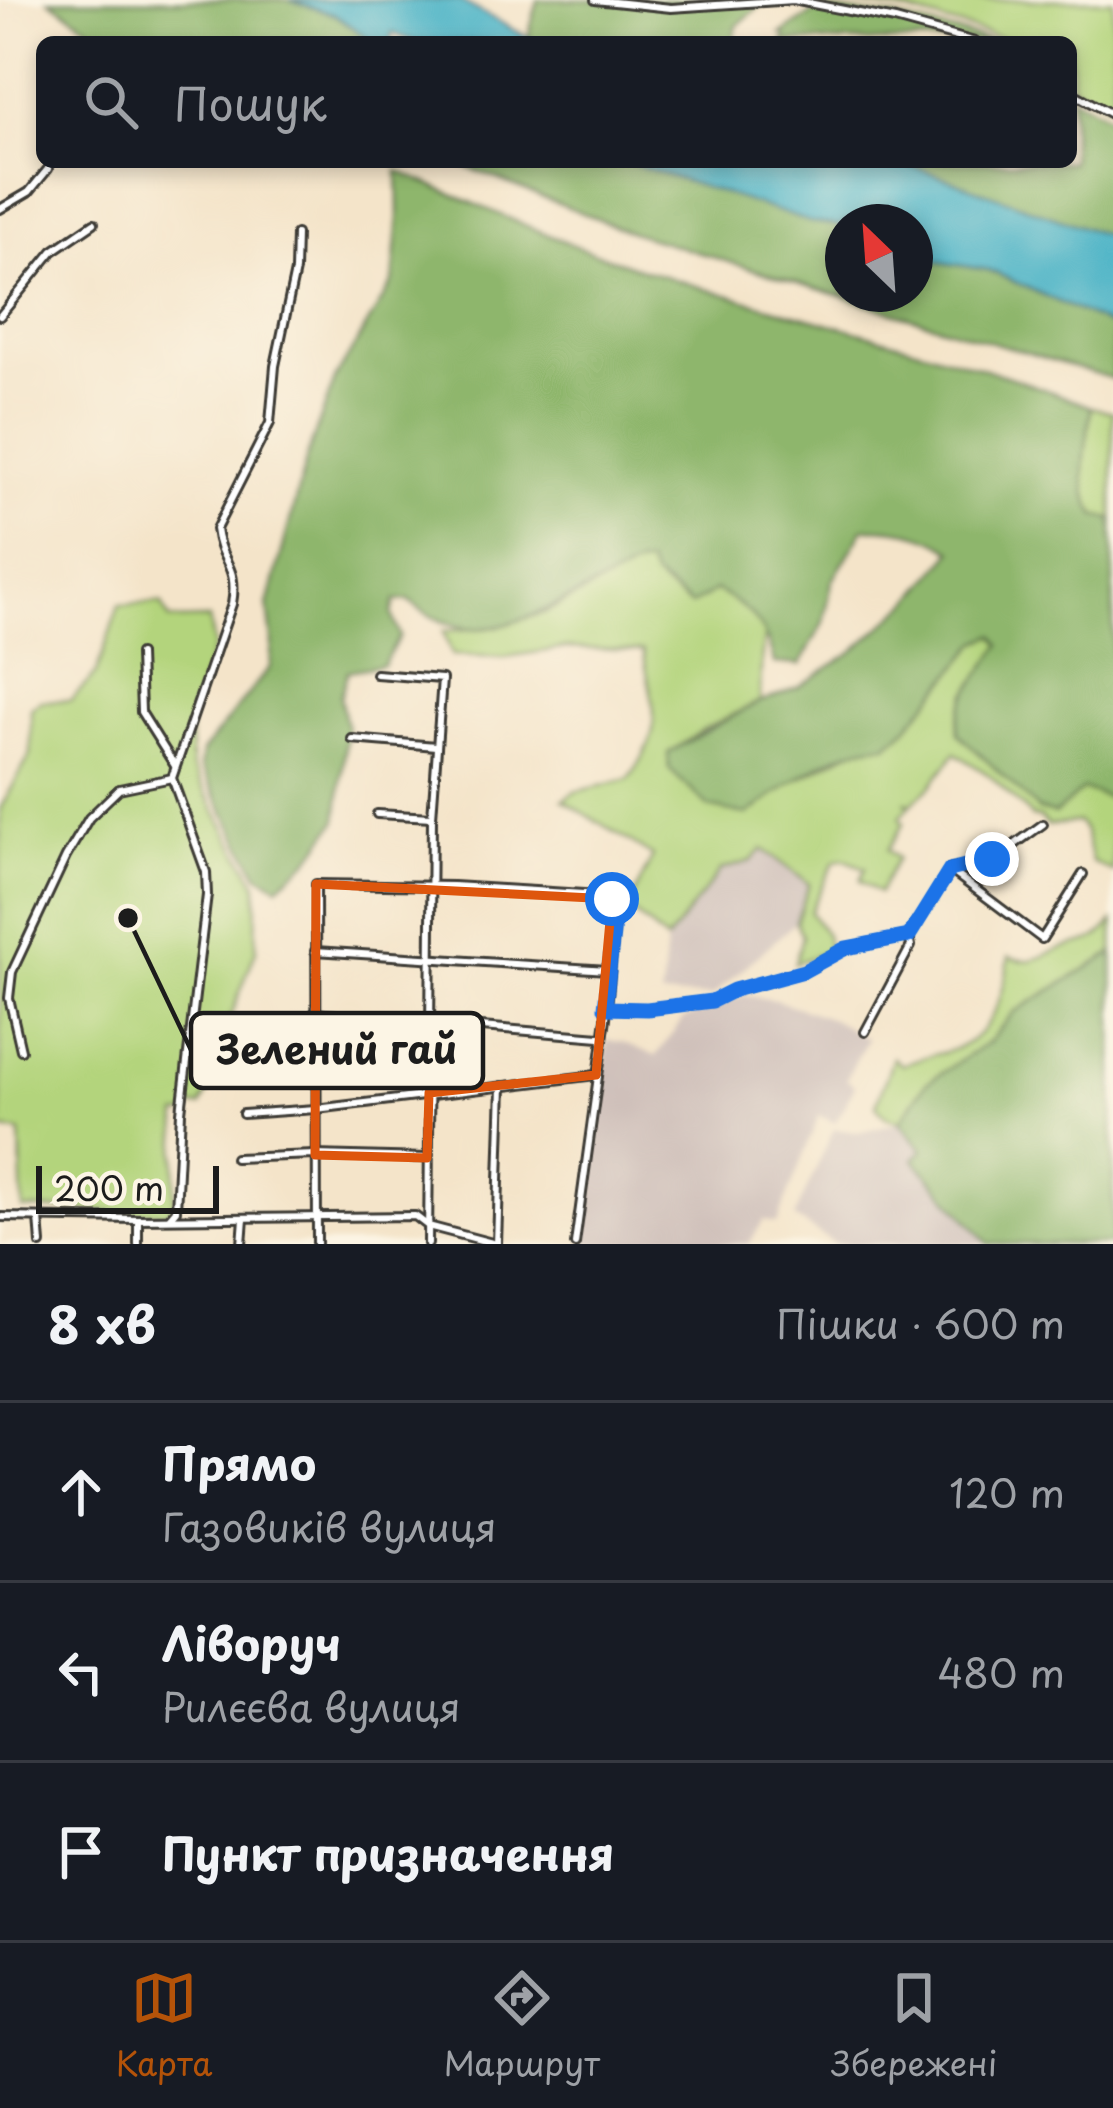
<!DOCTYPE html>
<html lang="uk">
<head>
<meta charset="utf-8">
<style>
	body { margin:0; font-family:"Playpen Sans",sans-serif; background:#20242c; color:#f1f3f6 }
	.compass { position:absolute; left:825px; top:204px; width:108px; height:108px; border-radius:50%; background:#171b24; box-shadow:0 6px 18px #0003; rotate:335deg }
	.scale { position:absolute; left:36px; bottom:30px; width:183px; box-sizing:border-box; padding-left:12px; border:6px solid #1c1c1c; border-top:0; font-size:33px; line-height:42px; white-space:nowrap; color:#1c1c1c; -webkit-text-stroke:9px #fcf5e5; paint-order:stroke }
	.stop { position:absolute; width:36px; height:36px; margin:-27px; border:9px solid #1a73e8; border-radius:50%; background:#fff }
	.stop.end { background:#1a73e8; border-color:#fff; box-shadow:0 3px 12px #0008 }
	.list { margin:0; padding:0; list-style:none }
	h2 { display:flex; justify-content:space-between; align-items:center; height:156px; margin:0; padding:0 48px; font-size:51px }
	h2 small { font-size:39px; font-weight:400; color:#9ea1a6 }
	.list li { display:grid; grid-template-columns:78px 1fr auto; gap:36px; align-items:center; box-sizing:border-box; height:180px; padding:0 48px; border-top:3px solid #363941 }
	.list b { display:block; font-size:45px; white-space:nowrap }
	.list p { margin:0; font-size:39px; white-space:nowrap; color:#9ea1a6 }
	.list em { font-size:39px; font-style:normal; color:#9ea1a6 }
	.icon { flex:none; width:66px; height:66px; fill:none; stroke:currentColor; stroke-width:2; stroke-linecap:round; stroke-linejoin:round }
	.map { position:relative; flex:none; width:1113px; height:1244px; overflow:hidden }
	.search { position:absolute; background:#171b24; box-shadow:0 6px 18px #0003; left:36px; right:36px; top:36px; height:132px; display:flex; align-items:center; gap:30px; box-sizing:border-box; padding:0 42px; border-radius:18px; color:#9ea1a6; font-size:45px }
	.sheet { height:696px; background:#171b24 }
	nav { display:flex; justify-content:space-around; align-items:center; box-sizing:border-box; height:168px; border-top:3px solid #363941; background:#171b24; font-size:33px; color:#9ea1a6 }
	nav a { display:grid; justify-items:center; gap:6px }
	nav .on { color:#b45309 }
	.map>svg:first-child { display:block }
	.industrial { fill:#cfc0ba }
	.green { fill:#b3d47c; stroke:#68784c; stroke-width:3 }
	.forest { fill:#8eb66c; stroke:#556944; stroke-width:3 }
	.water { fill:#48b2c6; stroke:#326771; stroke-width:3 }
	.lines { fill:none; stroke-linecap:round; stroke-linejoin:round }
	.minor-casing { stroke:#3c3a36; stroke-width:12 }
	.minor { stroke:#fff; stroke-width:6 }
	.route { stroke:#1a73e8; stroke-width:15 }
	.marked { fill:none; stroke:#de560d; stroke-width:9; stroke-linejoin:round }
	.leader { fill:none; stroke:#1c1c1c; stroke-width:4.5 }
	.callout-dot { fill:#1c1c1c; stroke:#fcf5e5; stroke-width:4.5 }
	.callout { fill:#fcf5e5; stroke:#1c1c1c; stroke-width:4.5 }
	.callout-label { font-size:39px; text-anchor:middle; font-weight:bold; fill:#1c1c1c }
</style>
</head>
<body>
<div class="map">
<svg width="1113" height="1244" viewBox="0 0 1113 1244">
	<rect width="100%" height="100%" fill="#fcf5e5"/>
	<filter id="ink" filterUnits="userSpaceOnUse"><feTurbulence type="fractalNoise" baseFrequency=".00833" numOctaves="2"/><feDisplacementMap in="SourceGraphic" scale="24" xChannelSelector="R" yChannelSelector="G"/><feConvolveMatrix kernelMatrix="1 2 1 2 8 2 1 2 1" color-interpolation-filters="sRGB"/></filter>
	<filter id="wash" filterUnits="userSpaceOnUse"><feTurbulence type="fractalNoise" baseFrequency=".004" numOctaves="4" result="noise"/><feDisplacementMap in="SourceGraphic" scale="48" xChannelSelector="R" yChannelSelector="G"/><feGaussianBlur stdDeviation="2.7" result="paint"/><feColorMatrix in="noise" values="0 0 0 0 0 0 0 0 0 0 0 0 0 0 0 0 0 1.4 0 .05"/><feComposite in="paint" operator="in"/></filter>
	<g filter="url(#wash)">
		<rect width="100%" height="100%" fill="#f4e4c9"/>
		<!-- industrial -->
		<g class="industrial">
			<polygon points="763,849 810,884 796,922 712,996 661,997 666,941 721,870 754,860"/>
			<polygon points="743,995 775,1000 832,1019 867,1039 846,1079 855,1086 835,1123 819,1115 777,1224 764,1220 749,1244 584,1244 607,1040 623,1042 656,1056 683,1019"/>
			<polygon points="900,1122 924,1150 914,1159 989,1244 835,1244 794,1218 834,1129 858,1132"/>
		</g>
		<!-- green -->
		<g class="green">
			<polygon points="822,0 1113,0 1113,107 1071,84 1071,42 1016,42 909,12"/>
			<path d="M 1091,407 L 1113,412 L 1113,520 L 1096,515 C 1074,481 1088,445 1091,407 Z"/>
			<path d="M 647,564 L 662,585 L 690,605 L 716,590 L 747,608 L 766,631 C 760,653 761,678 760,701 L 703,730 L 669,753 L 669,768 L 793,782 L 862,745 L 887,745 L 907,728 L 978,642 L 995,635 L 1001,645 L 966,695 L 958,733 L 1039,810 L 1055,814 L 1083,789 L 1113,800 L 1113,872 L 1092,862 L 1085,832 L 1078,822 L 1048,826 L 1040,818 L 1032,817 L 989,775 L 955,753 L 930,787 L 911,804 L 904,801 L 910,806 L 900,817 L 904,823 L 888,850 L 897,858 L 879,893 L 860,881 L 865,868 L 843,859 L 834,862 L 810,912 L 826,935 L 829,951 L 795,963 L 802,936 L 796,922 L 809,884 L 763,849 L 751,861 L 721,870 L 666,941 L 628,908 L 653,856 L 563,800 L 575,792 L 629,779 C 667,727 653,710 643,651 L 567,648 L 505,657 L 452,655 L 443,631 L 489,628 L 544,613 L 636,566 Z"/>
			<polygon points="161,603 170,620 209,619 214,647 189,718 192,768 257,885 256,950 221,1043 213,1082 201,1106 188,1107 188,1114 178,1115 174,1202 167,1213 23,1209 20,1132 1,1130 0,809 31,754 31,708 41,701 71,700 96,674 119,605"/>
			<path d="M 1113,922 L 1113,953 L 1013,1013 L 989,1042 L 925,1084 L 900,1122 L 886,1117 L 876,1106 L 893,1058 L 902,1065 C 918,1057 932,1056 949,1051 C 991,1039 1004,997 1009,957 C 1033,966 1042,955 1063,948 C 1090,940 1093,945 1113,922 Z"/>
		</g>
		<!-- forest -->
		<g class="forest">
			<polygon points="49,0 289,0 335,15 373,42 112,42"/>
			<polygon points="538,0 766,0 737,26 733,42 537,42 528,36"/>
			<polygon points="819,9 892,17 997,42 783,42 786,36 781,34"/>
			<polygon points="1071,96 1113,119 1113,238 895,162 1071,162"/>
			<polygon points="454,162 627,162 843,226 843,294 915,294 915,258 988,270 1113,327 1113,379 631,232"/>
			<path d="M 398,171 C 474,202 550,239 627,264 C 781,316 940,346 1091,407 C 1088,445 1074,482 1096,515 L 1113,520 L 1113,800 L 1083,789 L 1055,814 L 1039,810 L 958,733 C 955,700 983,672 1001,645 L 995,635 L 978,642 L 907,728 L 886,745 C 835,744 788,786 747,815 L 709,807 L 669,769 L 668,753 L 757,703 L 799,687 L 854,651 L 910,602 L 953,551 C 926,532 897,528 864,528 L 832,582 L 824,622 L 800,665 L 774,663 C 764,621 752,612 716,590 L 691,605 L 654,577 L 647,564 L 636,566 C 617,577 596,585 576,595 C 514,625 468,650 408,600 L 395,601 L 392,614 L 400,636 L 383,665 L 348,671 L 340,697 L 347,729 L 337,821 L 309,860 L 278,886 L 258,874 L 200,767 L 202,752 L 270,667 L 272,641 L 268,605 L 307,456 L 335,379 L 393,282 L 399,216 Z"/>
			<polygon points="1113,953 1113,1244 989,1244 914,1159 923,1150 900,1122 925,1084 989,1042 1013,1013"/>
		</g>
		<!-- water -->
		<g class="water">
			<polygon points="290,0 459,0 537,42 415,42 392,33 391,42 373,42 335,15"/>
			<polygon points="627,162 895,162 918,168 1113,238 1113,327 989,270 915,258 915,222 875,222 870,216 843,222 843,226 810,222"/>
		</g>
	</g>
	<g filter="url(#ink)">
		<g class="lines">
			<defs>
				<g id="minor">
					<polyline points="595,0 671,8 793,0 895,20 975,42"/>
					<polyline points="1071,92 1113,115"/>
					<polyline points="0,209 29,192 48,169"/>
					<polyline points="0,316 53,251 94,223"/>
					<polyline points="139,654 141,712 175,766"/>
					<polyline points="376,674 442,679 432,817 428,1244"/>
					<polyline points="352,739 436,746"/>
					<polyline points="377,814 432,817"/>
					<polyline points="950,870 1042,939 1083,874"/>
					<polyline points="315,951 608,970"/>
					<polyline points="605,1008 647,1009 712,1001 734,990 804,971 846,948 909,936"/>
					<polyline points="314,1013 600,1037"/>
					<polyline points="865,1032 911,946 909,936 950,870 999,856 1043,824"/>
					<polyline points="21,1050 9,998 12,972 66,857 89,818 119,789 172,778"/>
					<polyline points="243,1114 316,1109 596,1075"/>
					<polyline points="235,1158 315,1155 427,1158"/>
					<polyline points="0,1217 138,1219 415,1216 428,1226 496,1244"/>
					<path d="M 170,1217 L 176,1210 L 181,1112 L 207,895 L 206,872 L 172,778 L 232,604 C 239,564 220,564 216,529 L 270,423 L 275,366 L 295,271 L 296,234"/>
					<polyline points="39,1218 41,1244"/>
					<polyline points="138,1219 138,1244"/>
					<polyline points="242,1244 244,1218"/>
					<polyline points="317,1244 316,884 453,886 600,895 612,899 616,906"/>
					<polyline points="497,1244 502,1086"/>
					<polyline points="575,1244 606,1018 616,906 622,899"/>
				</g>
			</defs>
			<!-- minor casing -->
			<use href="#minor" class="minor-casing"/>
			<!-- minor -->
			<use href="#minor" class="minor"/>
		</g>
	</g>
	<g class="lines" filter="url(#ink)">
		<!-- route -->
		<polyline class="route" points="612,899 616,905 605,1008 647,1009 712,1001 734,990 804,971 846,948 909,936 950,870 992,859"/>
	</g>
	<!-- marked area -->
	<path class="marked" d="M 316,884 L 612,899 L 596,1075 L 429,1093 L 427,1158 L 315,1155 Z"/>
	<!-- callouts -->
	<path class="leader" d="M128 918L191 1050"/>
	<circle class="callout-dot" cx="128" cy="918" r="12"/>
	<rect class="callout" x="191" y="1013" width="292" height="75" rx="12"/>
	<g class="callout-label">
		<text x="337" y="1064">Зелений гай</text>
	</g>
</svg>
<svg class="compass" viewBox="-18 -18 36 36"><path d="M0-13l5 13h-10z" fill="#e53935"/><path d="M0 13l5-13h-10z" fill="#9ea1a6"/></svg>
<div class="scale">200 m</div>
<div class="stop" style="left:612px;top:899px"></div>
<div class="stop end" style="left:992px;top:859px"></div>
<div class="search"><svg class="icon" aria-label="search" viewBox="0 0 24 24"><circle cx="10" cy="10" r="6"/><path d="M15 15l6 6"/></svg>Пошук</div>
</div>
<section class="sheet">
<h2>8 хв<small>Пішки · 600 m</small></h2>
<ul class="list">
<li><svg class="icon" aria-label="ahead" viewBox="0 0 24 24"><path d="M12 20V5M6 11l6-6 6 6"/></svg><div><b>Прямо</b><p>Газовиків вулиця</p></div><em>120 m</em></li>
<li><svg class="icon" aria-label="left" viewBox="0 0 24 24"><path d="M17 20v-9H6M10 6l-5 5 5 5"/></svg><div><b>Ліворуч</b><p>Рилєєва вулиця</p></div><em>480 m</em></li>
<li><svg class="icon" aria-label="arrive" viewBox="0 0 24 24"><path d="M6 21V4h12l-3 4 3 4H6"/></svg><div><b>Пункт призначення</b></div></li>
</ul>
</section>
<nav>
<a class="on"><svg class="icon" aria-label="map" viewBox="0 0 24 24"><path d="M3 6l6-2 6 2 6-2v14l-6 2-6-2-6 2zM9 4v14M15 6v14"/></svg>Карта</a>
<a><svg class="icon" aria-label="directions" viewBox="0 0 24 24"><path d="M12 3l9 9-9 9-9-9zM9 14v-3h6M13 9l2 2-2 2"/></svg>Маршрут</a>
<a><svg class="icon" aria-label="saved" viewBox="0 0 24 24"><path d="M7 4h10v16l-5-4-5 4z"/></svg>Збережені</a>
</nav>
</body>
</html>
